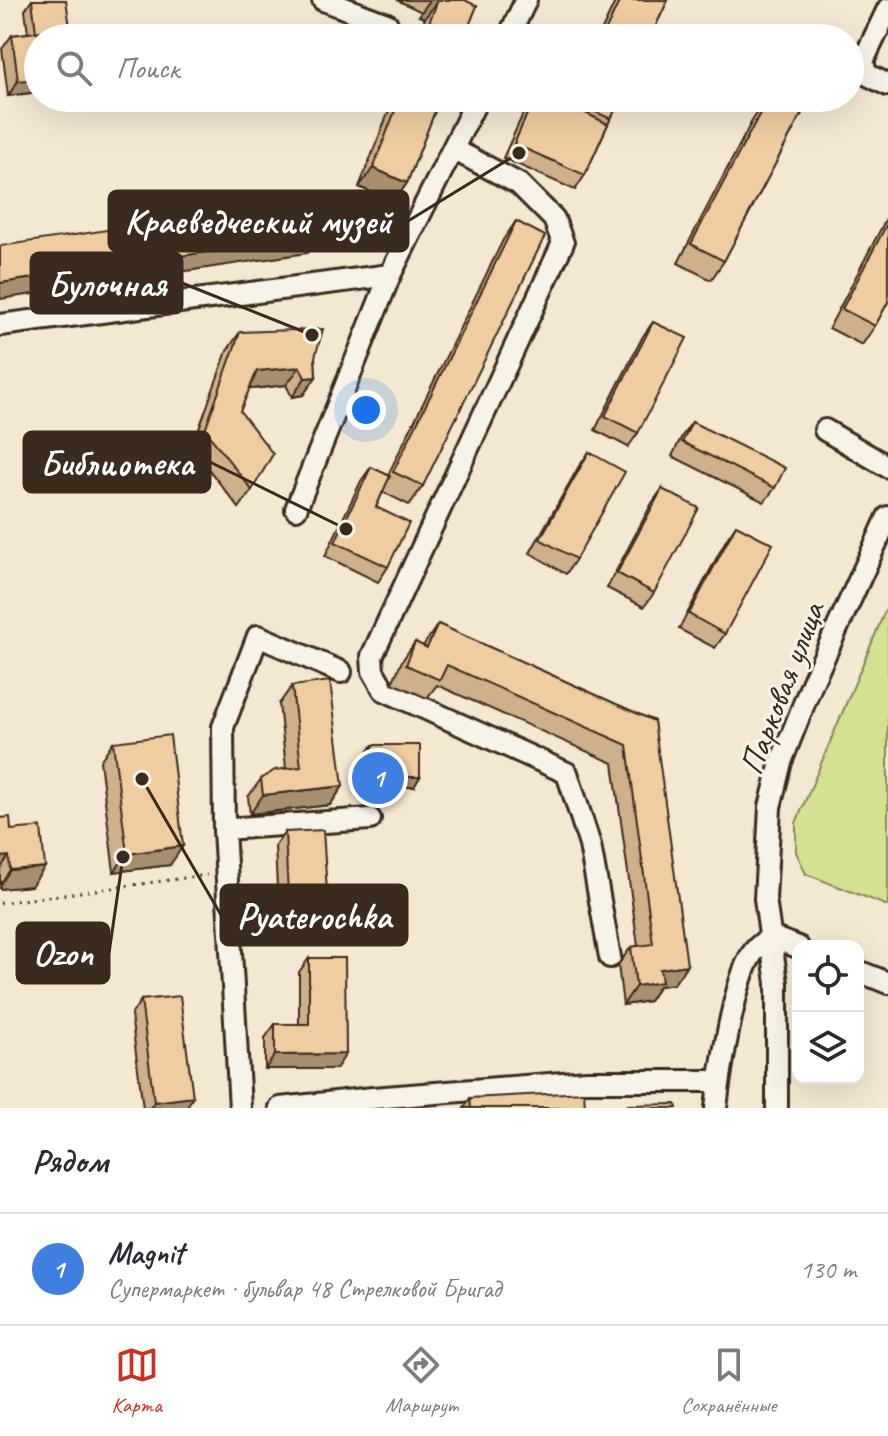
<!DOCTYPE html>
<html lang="ru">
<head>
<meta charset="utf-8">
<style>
	body { margin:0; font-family:Caveat,sans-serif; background:#f2f2f3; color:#2b2b33 }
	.controls { position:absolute; right:24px; bottom:24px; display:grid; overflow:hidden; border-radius:16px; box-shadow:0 8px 32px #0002 }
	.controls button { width:72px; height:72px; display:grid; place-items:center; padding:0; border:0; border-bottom:2px solid #e1e1e2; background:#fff; color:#2b2b33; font:40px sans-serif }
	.you { position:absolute; left:366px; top:410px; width:28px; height:28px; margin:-20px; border:6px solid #fff; border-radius:50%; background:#1a73e8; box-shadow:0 0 0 12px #1a73e833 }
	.badge { display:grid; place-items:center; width:52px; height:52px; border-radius:50%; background:#c8321e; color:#fff; font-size:26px; font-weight:700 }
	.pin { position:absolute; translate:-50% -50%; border:4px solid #fff; box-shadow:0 2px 8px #0006 }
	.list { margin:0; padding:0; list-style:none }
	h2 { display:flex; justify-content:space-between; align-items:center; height:104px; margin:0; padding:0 32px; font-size:34px }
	h2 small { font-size:26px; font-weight:400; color:#7c7c81 }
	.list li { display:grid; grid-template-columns:52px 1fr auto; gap:24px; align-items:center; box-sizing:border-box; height:112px; padding:0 32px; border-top:2px solid #e1e1e2 }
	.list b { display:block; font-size:30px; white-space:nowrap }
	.list p { margin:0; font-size:26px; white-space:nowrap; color:#7c7c81 }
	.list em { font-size:26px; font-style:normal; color:#7c7c81 }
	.icon { flex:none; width:44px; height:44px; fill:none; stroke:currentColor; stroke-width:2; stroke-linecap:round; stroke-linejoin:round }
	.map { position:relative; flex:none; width:888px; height:1108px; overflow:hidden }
	.search { position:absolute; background:#fff; box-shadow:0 8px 32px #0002; left:24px; right:24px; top:24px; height:88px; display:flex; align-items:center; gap:20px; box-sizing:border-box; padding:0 28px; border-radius:44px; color:#7c7c81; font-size:30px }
	.sheet { height:216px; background:#fff }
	nav { display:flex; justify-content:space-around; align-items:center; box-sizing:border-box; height:112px; border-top:2px solid #e1e1e2; background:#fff; font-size:22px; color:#7c7c81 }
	nav a { display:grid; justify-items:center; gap:4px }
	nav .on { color:#c8321e }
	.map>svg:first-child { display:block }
	.green { fill:#d4e092; stroke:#888558; stroke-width:2 }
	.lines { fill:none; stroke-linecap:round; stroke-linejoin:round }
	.minor-casing { stroke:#3b2a1e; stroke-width:26 }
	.path { stroke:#3b2a1e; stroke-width:3; stroke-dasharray:2 6; stroke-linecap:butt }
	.minor { stroke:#f7f3e8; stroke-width:20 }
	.wall { fill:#ceb08a; stroke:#3b2a1e; stroke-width:2 }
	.shaded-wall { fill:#a79070; stroke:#3b2a1e; stroke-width:2 }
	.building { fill:#efcda0; stroke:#3b2a1e; stroke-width:2 }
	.labels { text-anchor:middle; stroke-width:6; stroke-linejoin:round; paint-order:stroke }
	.street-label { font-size:34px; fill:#3b2a1e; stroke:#f7f3e8 }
	.leader { fill:none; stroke:#3b2a1e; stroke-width:3 }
	.callout-dot { fill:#3b2a1e; stroke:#f7f3e8; stroke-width:3 }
	.callout { fill:#3b2a1e; stroke:#3b2a1e; stroke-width:3 }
	.callout-label { font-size:36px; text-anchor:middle; font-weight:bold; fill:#fff }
</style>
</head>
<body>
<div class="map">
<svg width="888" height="1108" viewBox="0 0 888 1108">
	<rect width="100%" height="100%" fill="#f5e8d2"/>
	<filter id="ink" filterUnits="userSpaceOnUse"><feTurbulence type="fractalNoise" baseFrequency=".0125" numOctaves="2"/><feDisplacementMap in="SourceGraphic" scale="16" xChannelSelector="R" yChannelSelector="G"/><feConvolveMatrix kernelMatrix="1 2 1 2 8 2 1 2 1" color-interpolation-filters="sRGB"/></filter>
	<g filter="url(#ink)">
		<!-- green -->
		<polygon class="green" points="888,604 888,906 806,874 796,852 796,823"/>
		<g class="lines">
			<defs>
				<g id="minor">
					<polyline points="323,0 387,24"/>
					<polyline points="888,9 863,61 866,74 888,85"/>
					<polyline points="508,38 526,0"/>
					<polyline points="453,149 519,184 554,219 563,243 372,656 373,671 384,690 567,773 590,845 610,957"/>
					<polyline points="0,325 390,275"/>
					<polyline points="825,430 888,467"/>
					<polyline points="296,509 390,275 478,98"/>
					<polyline points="224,829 370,819"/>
					<polyline points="771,937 798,947"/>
					<polyline points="858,971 888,983"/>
					<polyline points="240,1108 224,829 223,727 258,636 341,672"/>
					<polyline points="280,1108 373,1098 587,1081 719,1081"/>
					<path d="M 716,1108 C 720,1073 734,981 752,954 C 757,946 764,942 771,937"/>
					<polyline points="777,1108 777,983 765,899 770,807 781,762 813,681 888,517"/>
				</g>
			</defs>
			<!-- minor casing -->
			<use href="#minor" class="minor-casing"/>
			<!-- path -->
			<polyline class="path" points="0,903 207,875"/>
			<!-- minor -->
			<use href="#minor" class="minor"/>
		</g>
		<!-- wall -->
		<g class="wall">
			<polygon points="32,0 66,0 38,92 8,96 2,49 12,35 28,33 25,10"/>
			<polygon points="397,0 465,0 464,38 418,38 425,18 419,16 422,12"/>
			<polygon points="616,0 668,0 650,38 598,38"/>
			<polygon points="394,98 440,98 407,183 394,202 359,187"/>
			<polygon points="532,98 621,98 608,124 585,175 575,190 503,158 527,105"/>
			<polygon points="764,98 810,98 724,261 711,280 678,263"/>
			<polygon points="888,215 888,302 875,326 862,345 829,328"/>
			<polygon points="516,221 423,486 409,505 383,492 376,507 388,567 378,582 325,556 361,481 371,467 388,475 503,240"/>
			<polygon points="653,322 638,433 628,447 595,430 643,336"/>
			<polygon points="240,332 315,357 316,377 303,395 292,397 286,385 249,389 240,411 252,490 239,508 192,448 227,351"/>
			<polygon points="692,422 775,488 764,502 672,456 682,436"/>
			<polygon points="589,452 576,559 566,574 530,553 579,466"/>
			<polygon points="662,489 654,593 644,607 607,588 652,503"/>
			<polygon points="736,525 725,634 715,648 679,629 726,540"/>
			<polygon points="438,624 654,721 674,984 659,986 649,1001 623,1005 618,965 631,947 638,946 613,763 437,685 427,698 392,683 402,661 415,642 423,646"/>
			<polygon points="292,686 343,786 330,805 250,814 248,797 261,779 286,768 279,704"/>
			<polygon points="113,742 170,865 114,872 100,761"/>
			<polygon points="373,745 414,787 366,786 366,755"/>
			<polygon points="0,818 11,830 31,886 0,889"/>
			<polygon points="285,832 327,892 317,907 278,909 275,846"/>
			<polygon points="309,958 336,1069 265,1069 265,1038 275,1024 299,1024 299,972"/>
			<polygon points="141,1000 186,1108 143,1108 131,1015"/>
			<polygon points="470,1098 585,1108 464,1108"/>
		</g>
		<!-- shaded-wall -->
		<g class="shaded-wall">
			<polygon points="430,0 438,0 425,18 419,16"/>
			<polygon points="38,79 38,92 8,96 18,81"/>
			<polygon points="373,168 407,183 394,202 359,187"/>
			<polygon points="320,235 307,253 0,299 0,283"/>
			<polygon points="300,367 286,385 244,390 257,371"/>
			<polygon points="316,377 303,395 292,397 305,378"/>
			<polygon points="372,777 420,777 414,787 366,786"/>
			<polygon points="343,786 330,805 250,814 263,795"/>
			<polygon points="183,846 170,865 114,872 127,854"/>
			<polygon points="9,856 0,869 0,857"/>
			<polygon points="45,867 31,886 0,889 0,885 10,870"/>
			<polygon points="327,892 317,907 278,909 288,895"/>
			<polygon points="687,965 674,984 659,986 649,1001 623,1005 636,986 660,969"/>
			<polygon points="346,1054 336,1069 265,1069 275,1055"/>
			<polygon points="193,1097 186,1108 150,1108 154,1102"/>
		</g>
		<!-- building -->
		<g class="building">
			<polygon points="32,0 66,0 70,27 36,32"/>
			<polygon points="438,0 465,0 477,6 464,38 423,38"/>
			<polygon points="620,0 668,0 650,38 602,38"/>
			<polygon points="83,26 84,38 38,38 38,79 18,81 12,35"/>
			<polygon points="400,98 440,98 407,183 373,168"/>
			<polygon points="534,98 572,98 569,105 608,124 585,175 514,144"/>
			<polygon points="573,98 621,98 611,119 572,101"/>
			<polygon points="768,98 810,98 724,261 691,244"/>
			<polygon points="315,199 320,235 0,283 0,246"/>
			<polygon points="516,221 545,236 423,486 393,472"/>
			<polygon points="888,222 888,302 875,326 842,309"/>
			<polygon points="653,322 687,338 638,433 605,416"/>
			<polygon points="323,329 315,357 316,377 305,378 300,367 257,371 240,411 273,454 252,490 205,430 240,332"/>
			<polygon points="692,422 785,468 775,488 682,442"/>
			<polygon points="589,452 625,472 576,559 540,539"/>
			<polygon points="371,467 390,476 376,507 409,523 388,567 335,542"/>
			<polygon points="662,489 699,508 654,593 617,573"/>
			<polygon points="736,525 773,544 725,634 689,614"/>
			<polygon points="438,624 654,721 687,965 660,969 662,982 636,986 631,947 653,944 627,745 447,665 440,680 406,665 415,642 427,648"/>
			<polygon points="330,681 343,786 263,795 261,779 275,770 301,767 292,686"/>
			<polygon points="170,735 183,846 127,854 113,742"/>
			<polygon points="373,745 420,745 420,777 372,777"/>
			<polygon points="10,817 11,830 41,827 45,867 10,870 9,856 0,857 0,818"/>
			<polygon points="323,830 327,892 288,895 285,832"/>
			<polygon points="309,958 345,958 346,1054 275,1055 275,1024 309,1024"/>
			<polygon points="180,996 193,1097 154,1102 141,1000"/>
			<polygon points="584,1092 585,1108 471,1108 470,1098"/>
			<polygon points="676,1104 677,1108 628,1108 628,1105"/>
		</g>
	</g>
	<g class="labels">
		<!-- street labels -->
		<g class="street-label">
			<text transform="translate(781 688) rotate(-69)" y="12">Парковая улица</text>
		</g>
	</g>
	<!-- callouts -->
	<path class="leader" d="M519 153L408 221M312 335L182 283M346 529L210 462M142 779L221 915M123 857L109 953"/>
	<g class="callout-dot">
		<circle cx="519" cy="153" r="8"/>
		<circle cx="312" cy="335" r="8"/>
		<circle cx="346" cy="529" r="8"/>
		<circle cx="142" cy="779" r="8"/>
		<circle cx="123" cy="857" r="8"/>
	</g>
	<g class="callout">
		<rect x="109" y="191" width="299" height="60" rx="8"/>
		<rect x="31" y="253" width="151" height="60" rx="8"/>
		<rect x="24" y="432" width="186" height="60" rx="8"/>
		<rect x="221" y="885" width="186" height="60" rx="8"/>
		<rect x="17" y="923" width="92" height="60" rx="8"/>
	</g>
	<g class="callout-label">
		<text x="258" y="233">Краеведческий музей</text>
		<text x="107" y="296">Булочная</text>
		<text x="117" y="475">Библиотека</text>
		<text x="314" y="928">Pyaterochka</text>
		<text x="63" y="965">Ozon</text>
	</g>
</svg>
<div class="controls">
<button><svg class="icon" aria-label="locate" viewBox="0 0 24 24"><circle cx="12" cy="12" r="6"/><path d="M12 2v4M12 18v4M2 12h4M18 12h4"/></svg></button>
<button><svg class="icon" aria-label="layers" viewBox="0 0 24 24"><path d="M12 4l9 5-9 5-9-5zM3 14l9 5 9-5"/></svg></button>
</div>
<div class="you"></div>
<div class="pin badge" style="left:378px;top:778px;background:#3f7fe0">1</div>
<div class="search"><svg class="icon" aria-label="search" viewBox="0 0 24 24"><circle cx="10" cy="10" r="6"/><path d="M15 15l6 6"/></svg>Поиск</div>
</div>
<section class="sheet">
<h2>Рядом<small></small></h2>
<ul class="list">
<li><span class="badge" style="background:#3f7fe0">1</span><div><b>Magnit</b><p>Супермаркет · бульвар 48 Стрелковой Бригад</p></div><em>130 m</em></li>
</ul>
</section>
<nav>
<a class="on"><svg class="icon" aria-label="map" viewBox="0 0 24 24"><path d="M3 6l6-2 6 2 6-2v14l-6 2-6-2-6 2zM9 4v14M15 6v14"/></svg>Карта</a>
<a><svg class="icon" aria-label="directions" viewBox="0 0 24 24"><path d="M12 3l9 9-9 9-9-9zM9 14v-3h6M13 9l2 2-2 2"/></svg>Маршрут</a>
<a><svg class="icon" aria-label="saved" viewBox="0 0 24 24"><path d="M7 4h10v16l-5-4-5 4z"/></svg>Сохранённые</a>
</nav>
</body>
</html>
